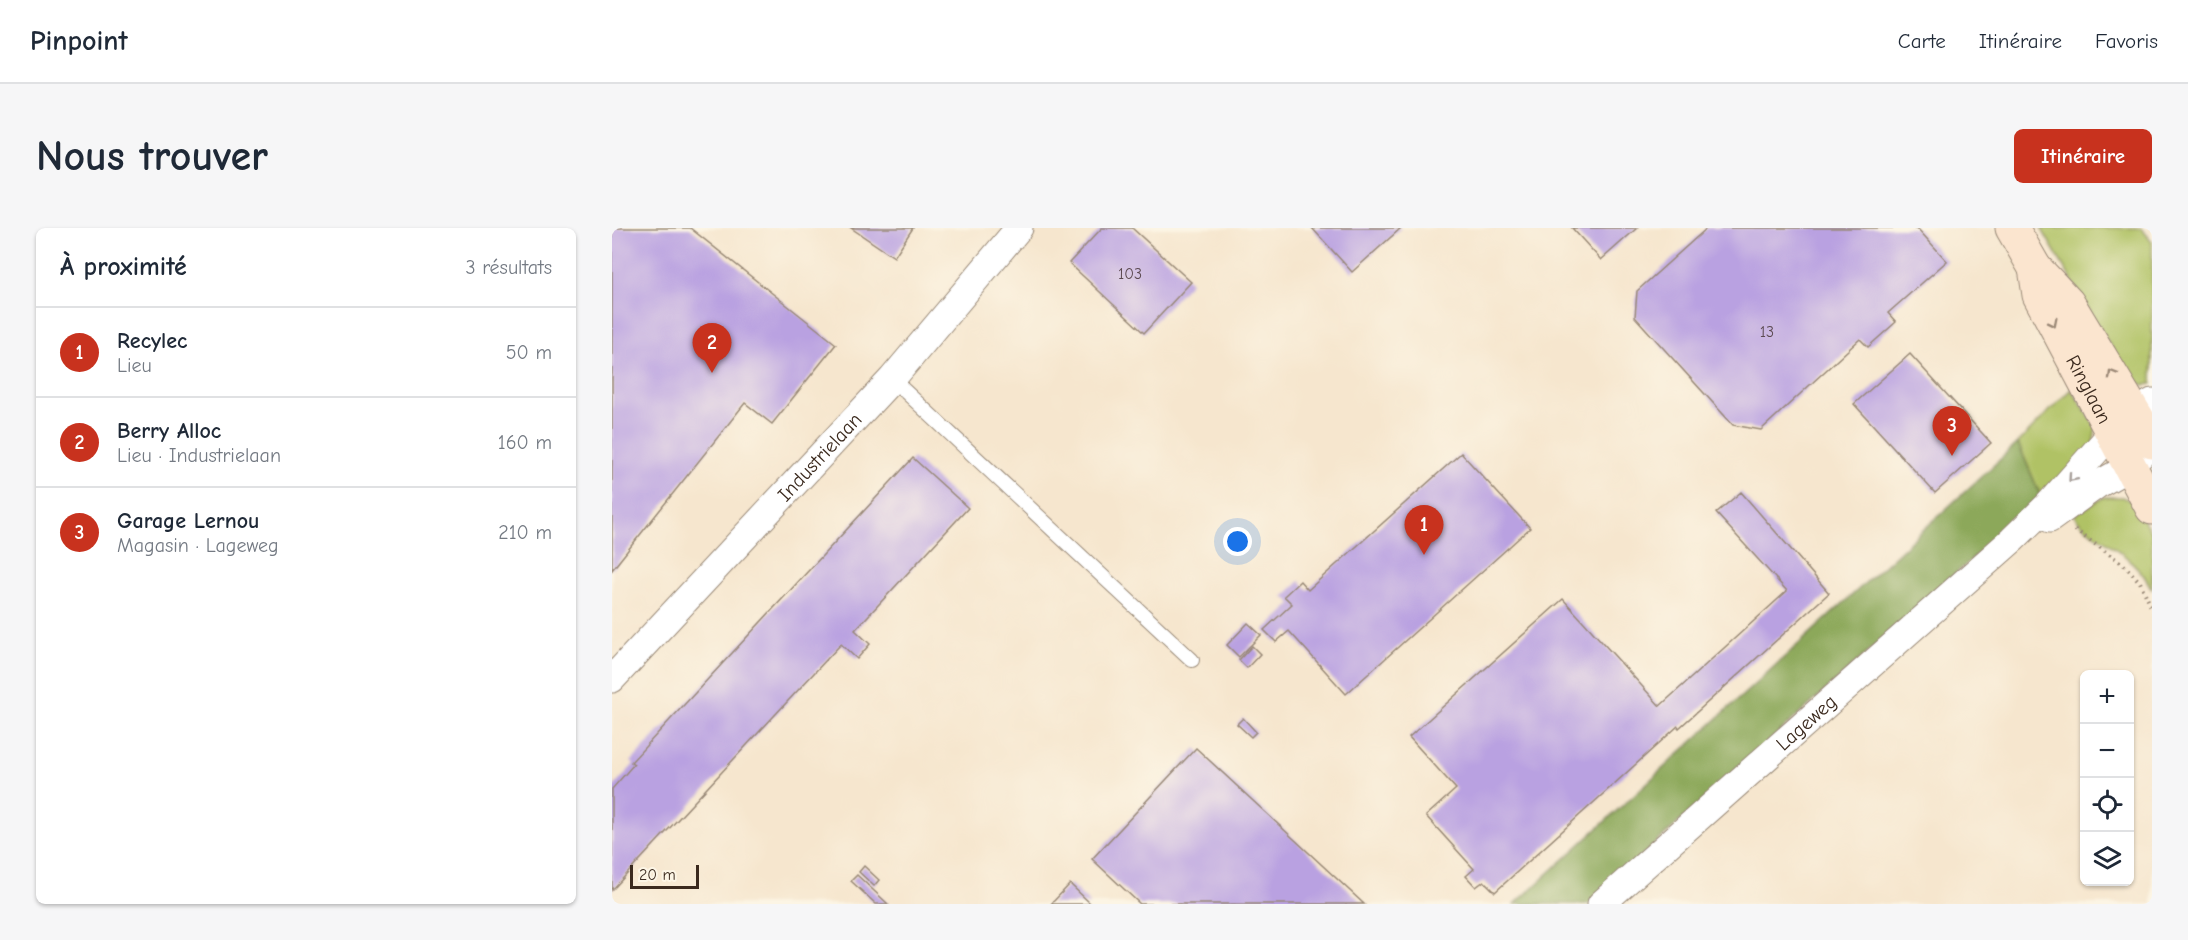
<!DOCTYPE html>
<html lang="fr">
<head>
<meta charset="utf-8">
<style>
	body { margin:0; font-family:"Comic Neue",sans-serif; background:#f6f6f7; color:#1f2937 }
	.controls { position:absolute; right:18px; bottom:18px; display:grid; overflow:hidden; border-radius:9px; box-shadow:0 2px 4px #0004 }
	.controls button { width:54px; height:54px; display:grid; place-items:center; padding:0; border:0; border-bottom:2px solid #e0e1e3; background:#fff; color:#1f2937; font:30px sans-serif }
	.scale { position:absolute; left:18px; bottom:15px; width:69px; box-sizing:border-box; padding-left:6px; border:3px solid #3b2a1e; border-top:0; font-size:16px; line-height:21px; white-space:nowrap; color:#3b2a1e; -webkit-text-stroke:4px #fcf5e5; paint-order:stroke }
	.you { position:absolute; left:626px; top:314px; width:21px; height:21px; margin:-15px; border:4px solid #fff; border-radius:50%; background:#1a73e8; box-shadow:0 0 0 9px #1a73e833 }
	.badge { display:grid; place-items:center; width:39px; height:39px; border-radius:50%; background:#c8321e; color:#fff; font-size:20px; font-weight:700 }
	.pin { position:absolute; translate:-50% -50px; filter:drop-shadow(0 2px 3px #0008) }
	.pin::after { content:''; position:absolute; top:32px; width:21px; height:18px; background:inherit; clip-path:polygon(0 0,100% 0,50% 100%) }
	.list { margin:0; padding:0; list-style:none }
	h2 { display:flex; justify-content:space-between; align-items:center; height:78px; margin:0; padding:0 24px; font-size:26px }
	h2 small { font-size:20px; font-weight:400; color:#747a83 }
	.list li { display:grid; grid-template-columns:39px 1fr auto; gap:18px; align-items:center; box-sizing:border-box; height:90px; padding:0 24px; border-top:2px solid #e0e1e3 }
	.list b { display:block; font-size:22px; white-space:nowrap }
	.list p { margin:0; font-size:20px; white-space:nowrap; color:#747a83 }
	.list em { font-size:20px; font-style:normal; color:#747a83 }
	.icon { flex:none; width:33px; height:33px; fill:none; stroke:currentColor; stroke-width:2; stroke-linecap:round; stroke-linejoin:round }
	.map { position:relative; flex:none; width:1540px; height:676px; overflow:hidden; border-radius:9px }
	header { display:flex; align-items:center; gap:36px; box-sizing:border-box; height:84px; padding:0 30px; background:#fff; border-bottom:2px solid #e0e1e3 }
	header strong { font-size:28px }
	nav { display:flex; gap:33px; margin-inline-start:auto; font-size:21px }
	.intro { display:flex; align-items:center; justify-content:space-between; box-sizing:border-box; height:144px; padding:0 36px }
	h1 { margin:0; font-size:42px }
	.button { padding:15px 27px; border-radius:9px; background:#c8321e; color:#fff; font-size:21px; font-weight:700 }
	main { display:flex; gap:36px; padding:0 36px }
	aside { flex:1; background:#fff; border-radius:9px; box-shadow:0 2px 4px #0004 }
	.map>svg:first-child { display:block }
	.green { fill:#b0c265; stroke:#767642; stroke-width:1.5 }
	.forest { fill:#8ca85a; stroke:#64693c; stroke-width:1.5 }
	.building { fill:#b9a1e1 }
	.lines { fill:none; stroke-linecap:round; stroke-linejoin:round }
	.service-casing { stroke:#988876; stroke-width:16 }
	.minor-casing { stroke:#988876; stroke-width:29 }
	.secondary-casing { stroke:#988876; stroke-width:35 }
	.path { stroke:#988876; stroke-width:4; stroke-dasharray:1.5 4.5; stroke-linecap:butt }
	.service { stroke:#fff; stroke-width:14 }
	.minor { stroke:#fff; stroke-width:27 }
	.secondary { stroke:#fbe5cf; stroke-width:33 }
	.oneway { stroke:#9b8876 }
	.oneway2 { stroke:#a79f9a }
	.labels { text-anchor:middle; stroke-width:4.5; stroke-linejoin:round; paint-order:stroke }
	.number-label { font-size:16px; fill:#5a484f }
	.street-label { font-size:20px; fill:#3b2a1e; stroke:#fcf5e5 }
</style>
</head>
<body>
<header>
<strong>Pinpoint</strong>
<nav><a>Carte</a><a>Itinéraire</a><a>Favoris</a></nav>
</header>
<div class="intro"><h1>Nous trouver</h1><a class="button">Itinéraire</a></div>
<main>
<aside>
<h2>À proximité<small>3 résultats</small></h2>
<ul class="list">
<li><span class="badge">1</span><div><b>Recylec</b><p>Lieu</p></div><em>50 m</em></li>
<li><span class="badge">2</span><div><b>Berry Alloc</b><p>Lieu · Industrielaan</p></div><em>160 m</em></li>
<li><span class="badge">3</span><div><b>Garage Lernou</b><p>Magasin · Lageweg</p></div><em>210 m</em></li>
</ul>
</aside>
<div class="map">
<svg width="1540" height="676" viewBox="0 0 1540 676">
	<rect width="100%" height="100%" fill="#fcf5e5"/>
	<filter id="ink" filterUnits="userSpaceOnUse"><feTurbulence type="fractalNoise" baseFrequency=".0167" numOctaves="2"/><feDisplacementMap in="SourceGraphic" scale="12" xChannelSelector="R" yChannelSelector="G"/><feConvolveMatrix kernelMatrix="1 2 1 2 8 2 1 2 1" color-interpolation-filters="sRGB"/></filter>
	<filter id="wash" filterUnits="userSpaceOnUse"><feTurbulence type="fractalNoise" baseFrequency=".008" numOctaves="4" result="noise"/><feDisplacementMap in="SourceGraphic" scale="24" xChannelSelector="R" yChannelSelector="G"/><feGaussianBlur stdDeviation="1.35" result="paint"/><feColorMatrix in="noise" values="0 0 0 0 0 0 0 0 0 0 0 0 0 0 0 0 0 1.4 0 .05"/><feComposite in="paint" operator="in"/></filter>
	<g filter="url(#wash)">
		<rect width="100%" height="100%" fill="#f6e6ce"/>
		<!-- green -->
		<g class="green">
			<polygon points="1429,0 1529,0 1540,13 1540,156 1532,157 1518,152"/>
			<polygon points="1459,161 1484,198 1481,218 1429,269 1406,215"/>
			<path d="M 1492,269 L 1510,269 L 1521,274 L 1540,306 L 1540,362 C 1530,339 1510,325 1490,311 C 1479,303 1469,299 1462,287 Z"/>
		</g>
		<!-- forest -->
		<polygon class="forest" points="1406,215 1429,269 976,676 903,676"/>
		<g id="blocks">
			<!-- building -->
			<g class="building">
				<polygon points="0,0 78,0 224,116 160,196 133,175 0,342"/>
				<polygon points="239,0 301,0 282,29"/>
				<polygon points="490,0 520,0 579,54 532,105 457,35"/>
				<polygon points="700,0 789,0 740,44"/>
				<polygon points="960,0 1025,0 989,32"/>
				<polygon points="1095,0 1305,0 1335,33 1276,85 1284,94 1256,119 1248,111 1149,202 1121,197 1023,89 1025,63"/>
				<polygon points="1298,126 1379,215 1323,265 1242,176"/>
				<polygon points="849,225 918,300 734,466 677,403 664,414 652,402 680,376 672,368 688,353 696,362"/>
				<polygon points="301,230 356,280 243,402 258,416 245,431 229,416 0,662 0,561 22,536 19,534"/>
				<polygon points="1129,264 1217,365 1067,500 1066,498 883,664 872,653 864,659 854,648 862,641 814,588 844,561 797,509 951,371 1048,478 1175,363 1104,285"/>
				<polygon points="636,395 649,407 627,429 615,417"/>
				<polygon points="640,418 648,426 635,440 627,432"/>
				<polygon points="631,490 644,504 639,509 625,496"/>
				<polygon points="584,520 752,676 528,676 480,631"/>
				<polygon points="252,638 267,652 262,658 247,644"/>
				<polygon points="245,647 276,676 264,676 239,653"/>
				<polygon points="458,656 479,676 439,676"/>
			</g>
		</g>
	</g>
	<g filter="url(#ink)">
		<use href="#blocks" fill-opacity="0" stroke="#988876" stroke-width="1.5"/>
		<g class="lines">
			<defs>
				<polyline id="service" points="280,151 580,432"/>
				<g id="minor">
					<polyline points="1438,291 1485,257 1517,239 1531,225"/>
					<path id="s1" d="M 0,451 L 280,151 L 407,0"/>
					<path id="s2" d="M 989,676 L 1400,312 L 1436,277 L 1499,206 L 1540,174"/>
				</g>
				<g id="secondary">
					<polyline points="1400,0 1423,40 1456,75 1540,214"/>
					<path id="s3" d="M 1423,40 L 1427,67 L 1540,280"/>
				</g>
			</defs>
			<!-- service casing -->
			<use href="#service" class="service-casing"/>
			<!-- minor casing -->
			<use href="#minor" class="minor-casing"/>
			<!-- secondary casing -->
			<use href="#secondary" class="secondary-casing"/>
			<!-- path -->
			<polyline class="path" points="1463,302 1511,336 1528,354 1540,381"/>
			<!-- service -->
			<use href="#service" class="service"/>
			<!-- minor -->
			<use href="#minor" class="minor"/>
			<!-- secondary -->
			<use href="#secondary" class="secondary"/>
		</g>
		<!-- one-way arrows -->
		<defs><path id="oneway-chevron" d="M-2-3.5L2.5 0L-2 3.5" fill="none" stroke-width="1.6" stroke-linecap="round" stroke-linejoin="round" transform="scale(1.5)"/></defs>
		<g class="oneway">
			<use href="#oneway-chevron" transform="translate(1441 95) rotate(63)"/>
			<use href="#oneway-chevron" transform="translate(1500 146) rotate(-120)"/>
		</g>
		<use class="oneway2" href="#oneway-chevron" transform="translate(1460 250) rotate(131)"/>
	</g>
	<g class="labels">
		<!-- number labels -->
		<g class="number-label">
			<text x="518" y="51">103</text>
			<text x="1155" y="109">13</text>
		</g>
		<!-- street labels -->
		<g class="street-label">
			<text dy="7" stroke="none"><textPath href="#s3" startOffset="134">Ringlaan</textPath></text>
			<text dy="7" stroke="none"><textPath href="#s1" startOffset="304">Industrielaan</textPath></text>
			<text dy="7" stroke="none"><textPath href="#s2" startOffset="274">Lageweg</textPath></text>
		</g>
	</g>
</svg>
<div class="controls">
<button>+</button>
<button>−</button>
<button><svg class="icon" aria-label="locate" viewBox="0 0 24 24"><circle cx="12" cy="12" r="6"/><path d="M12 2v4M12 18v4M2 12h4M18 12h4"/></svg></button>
<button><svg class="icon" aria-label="layers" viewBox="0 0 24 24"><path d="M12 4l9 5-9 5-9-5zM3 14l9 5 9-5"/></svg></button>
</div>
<div class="scale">20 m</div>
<div class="you"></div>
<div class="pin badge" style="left:812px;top:327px">1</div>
<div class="pin badge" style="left:100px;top:145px">2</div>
<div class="pin badge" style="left:1340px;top:228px">3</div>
</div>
</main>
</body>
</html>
